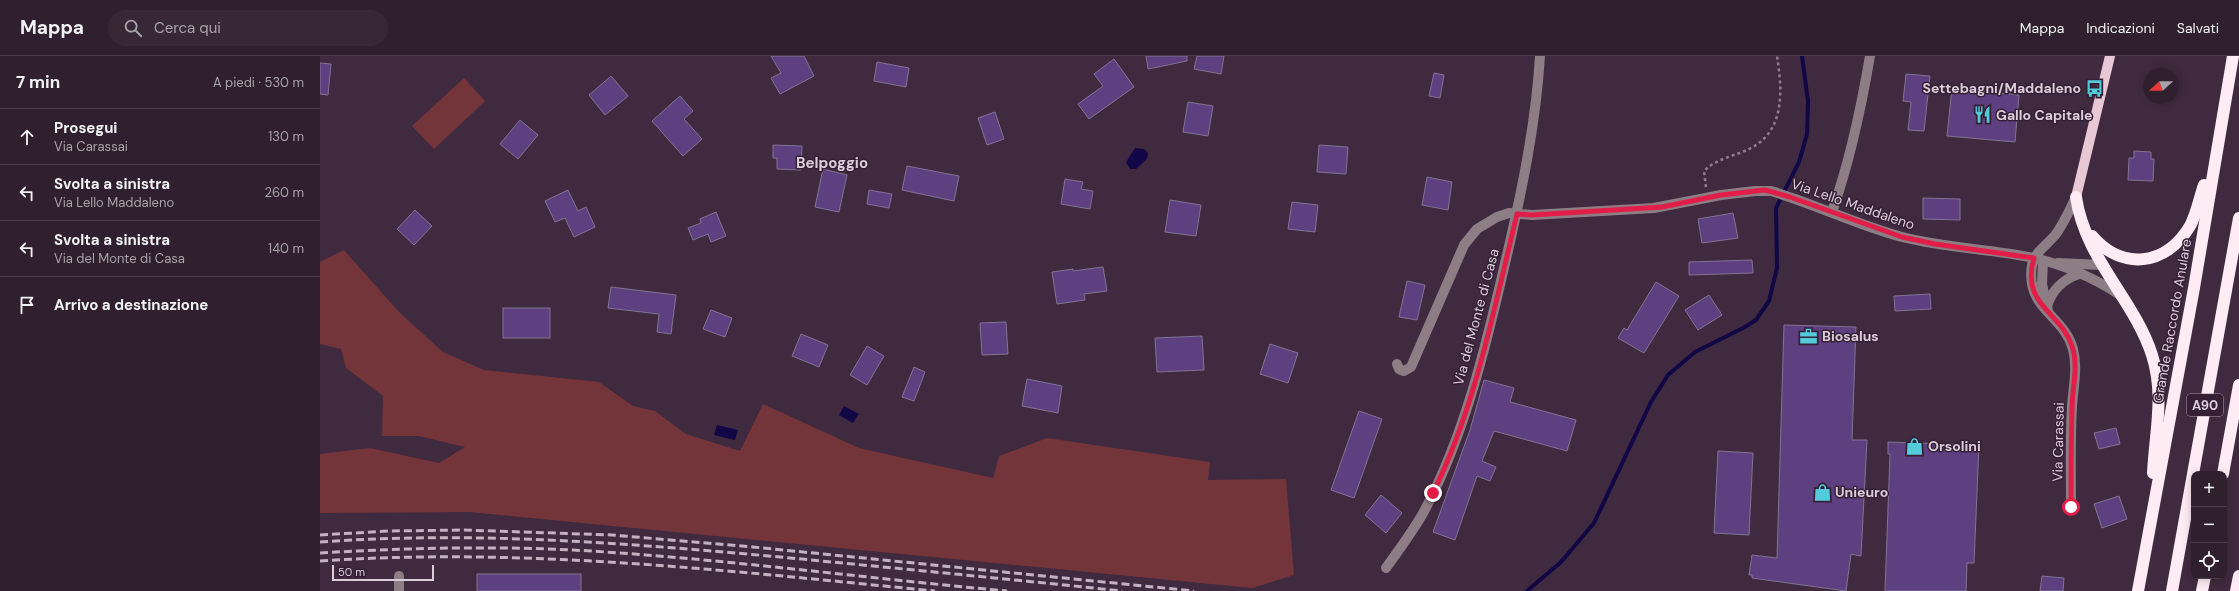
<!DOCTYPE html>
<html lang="it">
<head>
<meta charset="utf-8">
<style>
	body { margin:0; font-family:"DM Sans",sans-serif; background:#382837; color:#f1f3f6 }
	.controls { position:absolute; right:12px; bottom:12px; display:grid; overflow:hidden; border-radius:8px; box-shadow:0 2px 10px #0003 }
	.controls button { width:36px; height:36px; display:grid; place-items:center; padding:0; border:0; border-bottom:1px solid #4b3e4b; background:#30202f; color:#f1f3f6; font:20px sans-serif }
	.compass { position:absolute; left:1823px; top:12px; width:36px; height:36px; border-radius:50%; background:#30202f; box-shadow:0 2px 10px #0003; rotate:249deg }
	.scale { position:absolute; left:12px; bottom:10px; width:102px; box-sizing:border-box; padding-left:4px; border:2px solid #dccddb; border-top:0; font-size:11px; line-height:14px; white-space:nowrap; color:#dccddb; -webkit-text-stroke:3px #352035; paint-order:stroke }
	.stop { position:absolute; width:12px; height:12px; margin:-9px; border:3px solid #e11d48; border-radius:50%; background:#fff }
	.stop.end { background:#e11d48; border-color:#fff; box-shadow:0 1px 4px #0008 }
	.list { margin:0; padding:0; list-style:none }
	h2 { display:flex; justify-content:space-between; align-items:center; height:52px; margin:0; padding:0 16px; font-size:17px }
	h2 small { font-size:13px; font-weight:400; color:#a8a3aa }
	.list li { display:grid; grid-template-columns:26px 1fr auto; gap:12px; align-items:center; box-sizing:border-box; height:56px; padding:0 16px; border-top:1px solid #4b3e4b }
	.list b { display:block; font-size:15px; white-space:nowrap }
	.list p { margin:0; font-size:13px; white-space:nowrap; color:#a8a3aa }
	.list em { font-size:13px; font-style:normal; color:#a8a3aa }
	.icon { flex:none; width:22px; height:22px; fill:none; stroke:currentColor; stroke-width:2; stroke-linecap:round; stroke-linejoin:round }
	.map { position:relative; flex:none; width:1919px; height:535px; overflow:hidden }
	header { display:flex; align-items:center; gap:24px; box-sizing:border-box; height:56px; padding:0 20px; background:#30202f; border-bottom:1px solid #4b3e4b }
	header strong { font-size:19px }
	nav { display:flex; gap:22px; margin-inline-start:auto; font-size:14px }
	.search { width:280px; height:36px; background:#382837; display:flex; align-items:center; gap:10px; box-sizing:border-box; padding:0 14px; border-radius:22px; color:#a8a3aa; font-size:15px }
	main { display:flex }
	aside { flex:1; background:#30202f }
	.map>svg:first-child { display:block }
	.green { fill:#73343a }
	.water { fill:#120746 }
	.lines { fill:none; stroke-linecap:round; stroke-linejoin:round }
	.stream { stroke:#120746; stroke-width:4 }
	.building { fill:#5e4081; stroke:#807493 }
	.path { stroke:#907e8f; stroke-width:2.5; stroke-dasharray:3 3; stroke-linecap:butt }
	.minor { stroke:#8d7d84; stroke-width:10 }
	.major { stroke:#e8c8d5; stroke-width:10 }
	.highway { stroke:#fdecf3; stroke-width:12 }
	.rail { stroke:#c3b3c2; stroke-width:3; stroke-dasharray:8 4; stroke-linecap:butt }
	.route { stroke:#e11d48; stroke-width:5 }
	.labels { text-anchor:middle; stroke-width:3; stroke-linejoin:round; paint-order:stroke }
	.shield { fill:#352035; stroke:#aa99a9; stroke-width:1 }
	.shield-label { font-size:13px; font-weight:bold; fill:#dccddb }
	.poi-label { font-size:14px; font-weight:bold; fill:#dccddb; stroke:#352035; text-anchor:start }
	.street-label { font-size:14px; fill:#dccddb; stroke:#352035 }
	.neighbourhood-label { font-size:15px; font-weight:bold; fill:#dccddb; stroke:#352035 }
</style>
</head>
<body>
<header>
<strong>Mappa</strong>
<div class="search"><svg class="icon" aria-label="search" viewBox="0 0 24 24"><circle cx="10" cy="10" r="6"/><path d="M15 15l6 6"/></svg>Cerca qui</div>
<nav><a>Mappa</a><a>Indicazioni</a><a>Salvati</a></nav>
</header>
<main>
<aside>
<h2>7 min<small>A piedi · 530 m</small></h2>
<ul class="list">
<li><svg class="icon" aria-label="ahead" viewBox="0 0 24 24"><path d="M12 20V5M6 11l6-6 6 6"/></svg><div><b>Prosegui</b><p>Via Carassai</p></div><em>130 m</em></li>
<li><svg class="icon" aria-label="left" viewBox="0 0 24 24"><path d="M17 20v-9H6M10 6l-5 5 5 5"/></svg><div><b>Svolta a sinistra</b><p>Via Lello Maddaleno</p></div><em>260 m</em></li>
<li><svg class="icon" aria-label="left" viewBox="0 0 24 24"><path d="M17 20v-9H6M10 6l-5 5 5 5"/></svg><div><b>Svolta a sinistra</b><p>Via del Monte di Casa</p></div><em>140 m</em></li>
<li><svg class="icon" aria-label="arrive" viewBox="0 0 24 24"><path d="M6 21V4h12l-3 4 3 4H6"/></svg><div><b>Arrivo a destinazione</b></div></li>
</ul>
</aside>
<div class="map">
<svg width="1919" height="535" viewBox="0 0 1919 535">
	<rect width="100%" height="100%" fill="#402a3f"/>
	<!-- green -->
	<g class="green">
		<polygon points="144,22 165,45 114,93 92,70"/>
		<polygon points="24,194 79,256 123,296 164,314 279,326 313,350 335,355 366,378 420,395 443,348 539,392 673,422 679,400 727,382 890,406 888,424 966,423 974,519 932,532 149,456 0,457 0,398 50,392 119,407 145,391 99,380 62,380 63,340 26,312 21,293 0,288 0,206"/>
	</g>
	<!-- water -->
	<g class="water">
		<polygon points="815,92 824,93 828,97 827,103 816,113 810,113 806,106"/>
		<polygon points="524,350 539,358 533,367 519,359"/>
		<polygon points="397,369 418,374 415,384 394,379"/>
	</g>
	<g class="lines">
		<!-- stream -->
		<polyline class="stream" points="1207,535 1241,506 1274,467 1331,346 1348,319 1375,296 1425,271 1436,264 1449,245 1457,212 1456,152 1479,106 1487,78 1488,45 1482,0"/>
	</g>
	<!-- building -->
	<g class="building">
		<polygon points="451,0 484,0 494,20 460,38 451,22 461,17"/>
		<polygon points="826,0 867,0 867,5 828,13"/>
		<polygon points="877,0 904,0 901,18 874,13"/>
		<polygon points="794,3 814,31 769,63 758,48 783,30 774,18"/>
		<polygon points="557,6 589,12 586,31 554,25"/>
		<polygon points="0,7 11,8 8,39 0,38"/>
		<polygon points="1114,17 1124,19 1120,42 1109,40"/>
		<polygon points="1586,18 1610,20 1604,75 1588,74 1591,46 1583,45"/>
		<polygon points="291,20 308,40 285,59 269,39"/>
		<polygon points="1632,32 1699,39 1695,86 1627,80"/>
		<polygon points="360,40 373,55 364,63 382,83 363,100 332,65"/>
		<polygon points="868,46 893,50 888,80 863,76"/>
		<polygon points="675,56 684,83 667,89 658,62"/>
		<polygon points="200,64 218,79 198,103 180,88"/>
		<polygon points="453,89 482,90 481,114 457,113 457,102 453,102"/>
		<polygon points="999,89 1028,91 1026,118 997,116"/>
		<polygon points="1814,95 1831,96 1831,103 1834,103 1833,125 1808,124 1809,102 1814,102"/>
		<polygon points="587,110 639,120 634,145 582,134"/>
		<polygon points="503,113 527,119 519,156 495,151"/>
		<polygon points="1107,121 1132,126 1128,154 1102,149"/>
		<polygon points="745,123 763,126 761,133 773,135 770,153 741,148"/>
		<polygon points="248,134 258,155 266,151 275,171 254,181 245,162 235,166 225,145"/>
		<polygon points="549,134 572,138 569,152 547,148"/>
		<polygon points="1603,142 1640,143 1640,164 1603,163"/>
		<polygon points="850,144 881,149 876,180 845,176"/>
		<polygon points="972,146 998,149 995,176 968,173"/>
		<polygon points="95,154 112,170 94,189 77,173"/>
		<polygon points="396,156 406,180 391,186 388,178 373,184 368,172 381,167 380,163"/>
		<polygon points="1413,157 1418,182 1382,187 1378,163"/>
		<polygon points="1432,204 1433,217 1369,219 1369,206"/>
		<polygon points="783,211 787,235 764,238 765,244 737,248 732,216 753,213 753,215"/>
		<polygon points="1087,225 1105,229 1097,264 1079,261"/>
		<polygon points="1336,226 1359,240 1324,297 1298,282 1304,272 1307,274"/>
		<polygon points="291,231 356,239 351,278 337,276 339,258 288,252"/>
		<polygon points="1610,238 1611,253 1575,255 1574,240"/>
		<polygon points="1389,239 1402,259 1378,274 1365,254"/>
		<rect x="183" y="252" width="47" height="30"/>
		<polygon points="391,254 412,262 405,281 383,273"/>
		<polygon points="686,266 688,298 662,299 660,267"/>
		<polygon points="1464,269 1536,271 1532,384 1547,384 1541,500 1531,498 1526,535 1432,522 1432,519 1429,519 1432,499 1457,502"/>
		<polygon points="481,278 508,289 499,311 472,300"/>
		<polygon points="882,280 884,314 837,316 835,282"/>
		<polygon points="950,288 978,297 968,327 940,318"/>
		<polygon points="547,290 564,300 547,329 530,319"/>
		<polygon points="594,311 605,316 594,345 582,341"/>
		<polygon points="707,323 742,330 738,357 702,350"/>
		<polygon points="1164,324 1194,332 1190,346 1256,364 1247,395 1174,375 1162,405 1176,411 1170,425 1157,420 1135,484 1113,476 1150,374"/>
		<polygon points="1039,355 1062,363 1034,442 1011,434"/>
		<polygon points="1796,372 1800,388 1779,393 1774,377"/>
		<polygon points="1568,386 1659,389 1654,507 1647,507 1646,535 1565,535 1570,398 1568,398"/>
		<polygon points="1398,395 1433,397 1429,479 1394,477"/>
		<polygon points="1061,439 1082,457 1066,477 1045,459"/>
		<polygon points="1799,440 1807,463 1782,472 1774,448"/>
		<rect x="157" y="518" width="104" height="17"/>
		<polygon points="1722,520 1744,522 1743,535 1720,535"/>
	</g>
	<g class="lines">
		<!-- path -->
		<path class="path" d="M 1386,131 L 1384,115 C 1397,102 1416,100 1431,92 C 1466,74 1462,32 1457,0"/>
		<!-- minor -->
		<g class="minor">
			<path d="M 1512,156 C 1530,105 1541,53 1550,0"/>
			<polyline points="1723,205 1722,228 1728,255"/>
			<polyline points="1738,207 1782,209"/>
			<path d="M 1727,251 C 1731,235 1743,223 1759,218"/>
			<path d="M 1077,308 L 1079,313 L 1084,315 L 1091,311 L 1144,189 L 1157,173 L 1177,161 L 1189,157 L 1212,159 L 1334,152 L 1401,139 L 1435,135 L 1451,135 C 1495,148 1537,169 1582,181 C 1626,192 1670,193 1714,202 C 1744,209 1774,222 1800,239"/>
			<path d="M 1751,451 C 1751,418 1750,384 1752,351 C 1753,332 1758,312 1753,293 C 1744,259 1705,253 1712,209 C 1714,197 1728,188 1736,178 C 1744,167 1750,153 1756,141"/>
			<path d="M 1066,512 C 1078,495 1091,478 1102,459 C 1145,381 1167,286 1187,199 C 1202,134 1216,67 1220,0"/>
			<polyline points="79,520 79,535"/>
		</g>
		<!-- major -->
		<polyline class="major" points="1756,141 1790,0"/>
		<!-- highway -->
		<g class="highway">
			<path d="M 1756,141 C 1765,203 1814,243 1832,299 C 1845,339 1835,376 1833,417"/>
			<path d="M 1772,180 C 1802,215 1846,210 1870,170 C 1877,157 1879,143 1884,129"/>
			<polyline points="1903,418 1919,329"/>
			<polyline points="1818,535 1874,232 1913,0"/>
			<polyline points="1852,535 1919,162"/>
			<polyline points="1882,535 1885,520"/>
			<polyline points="1916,535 1919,520"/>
		</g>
		<!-- rail -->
		<g class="rail">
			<polyline points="0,479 69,475 144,474 292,479 433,491 874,535"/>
			<path d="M 0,486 C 156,475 305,487 460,501 C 574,512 688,523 802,535"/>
			<path d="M 0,497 C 84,492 169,490 253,494 C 398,502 542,522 687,535"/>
			<path d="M 0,505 C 208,491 409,515 615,535"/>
		</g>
	</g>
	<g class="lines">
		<!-- route -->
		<path class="route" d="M 1113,437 C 1156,350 1174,252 1197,158 L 1212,159 L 1342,151 L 1401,139 L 1445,134 L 1470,141 L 1582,181 L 1615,188 L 1714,202 C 1700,249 1741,256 1752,290 C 1759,311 1752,332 1752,353 C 1751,386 1751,419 1751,451"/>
	</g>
	<!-- icons -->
	<defs>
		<symbol id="bus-bare" viewBox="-9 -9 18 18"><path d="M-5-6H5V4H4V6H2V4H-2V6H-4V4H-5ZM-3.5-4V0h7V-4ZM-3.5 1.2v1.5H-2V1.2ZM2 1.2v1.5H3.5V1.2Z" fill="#53cbda" stroke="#352035" stroke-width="2.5" paint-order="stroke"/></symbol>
		<symbol id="restaurant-bare" viewBox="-9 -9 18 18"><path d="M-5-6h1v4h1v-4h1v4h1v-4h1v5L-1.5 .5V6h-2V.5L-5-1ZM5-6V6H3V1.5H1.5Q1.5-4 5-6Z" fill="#53cbda" stroke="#352035" stroke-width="2.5" paint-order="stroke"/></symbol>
		<symbol id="office-bare" viewBox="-9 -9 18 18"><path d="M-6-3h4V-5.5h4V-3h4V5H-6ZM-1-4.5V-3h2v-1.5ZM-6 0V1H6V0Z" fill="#53cbda" stroke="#352035" stroke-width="2.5" paint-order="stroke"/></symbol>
		<symbol id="shop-bare" viewBox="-9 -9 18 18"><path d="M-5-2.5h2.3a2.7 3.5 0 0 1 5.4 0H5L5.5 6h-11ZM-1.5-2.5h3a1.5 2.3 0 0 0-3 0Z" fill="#53cbda" stroke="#352035" stroke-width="2.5" paint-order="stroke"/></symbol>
	</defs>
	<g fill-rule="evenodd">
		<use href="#bus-bare" x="1762" y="20" width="25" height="25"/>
		<use href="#restaurant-bare" x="1650" y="46" width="25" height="25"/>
		<use href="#office-bare" x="1476" y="268" width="25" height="25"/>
		<use href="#shop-bare" x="1582" y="378" width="25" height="25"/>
		<use href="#shop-bare" x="1490" y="424" width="25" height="25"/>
	</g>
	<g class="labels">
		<!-- shield labels -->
		<rect class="shield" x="1867" y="338" width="36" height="22" rx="3"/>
		<g class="shield-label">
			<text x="1885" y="354">A90</text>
		</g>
		<!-- poi labels -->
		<g class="poi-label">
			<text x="1761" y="37" text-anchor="end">Settebagni/Maddaleno</text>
			<text x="1676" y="64">Gallo Capitale</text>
			<text x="1502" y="285">Biosalus</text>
			<text x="1608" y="395">Orsolini</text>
			<text x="1515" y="441">Unieuro</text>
		</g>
		<!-- street labels -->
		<g class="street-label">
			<text transform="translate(1533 148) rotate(19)" y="5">Via Lello Maddaleno</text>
			<text transform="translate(1156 261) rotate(-75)" y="5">Via del Monte di Casa</text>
			<text transform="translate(1852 265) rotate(-80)" y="5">Grande Raccordo Anulare</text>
			<text transform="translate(1738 386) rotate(-89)" y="5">Via Carassai</text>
		</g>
		<!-- neighbourhood labels -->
		<g class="neighbourhood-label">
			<text x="512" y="112">Belpoggio</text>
		</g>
	</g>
</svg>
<div class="controls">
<button>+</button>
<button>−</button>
<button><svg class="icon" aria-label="locate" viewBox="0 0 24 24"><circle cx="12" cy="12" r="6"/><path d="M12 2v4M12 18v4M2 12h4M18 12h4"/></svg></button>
</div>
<svg class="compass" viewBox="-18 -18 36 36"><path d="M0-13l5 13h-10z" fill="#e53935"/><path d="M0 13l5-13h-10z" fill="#a8a3aa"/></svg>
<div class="scale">50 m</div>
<div class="stop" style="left:1751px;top:451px"></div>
<div class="stop end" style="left:1113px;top:437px"></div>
</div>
</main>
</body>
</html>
